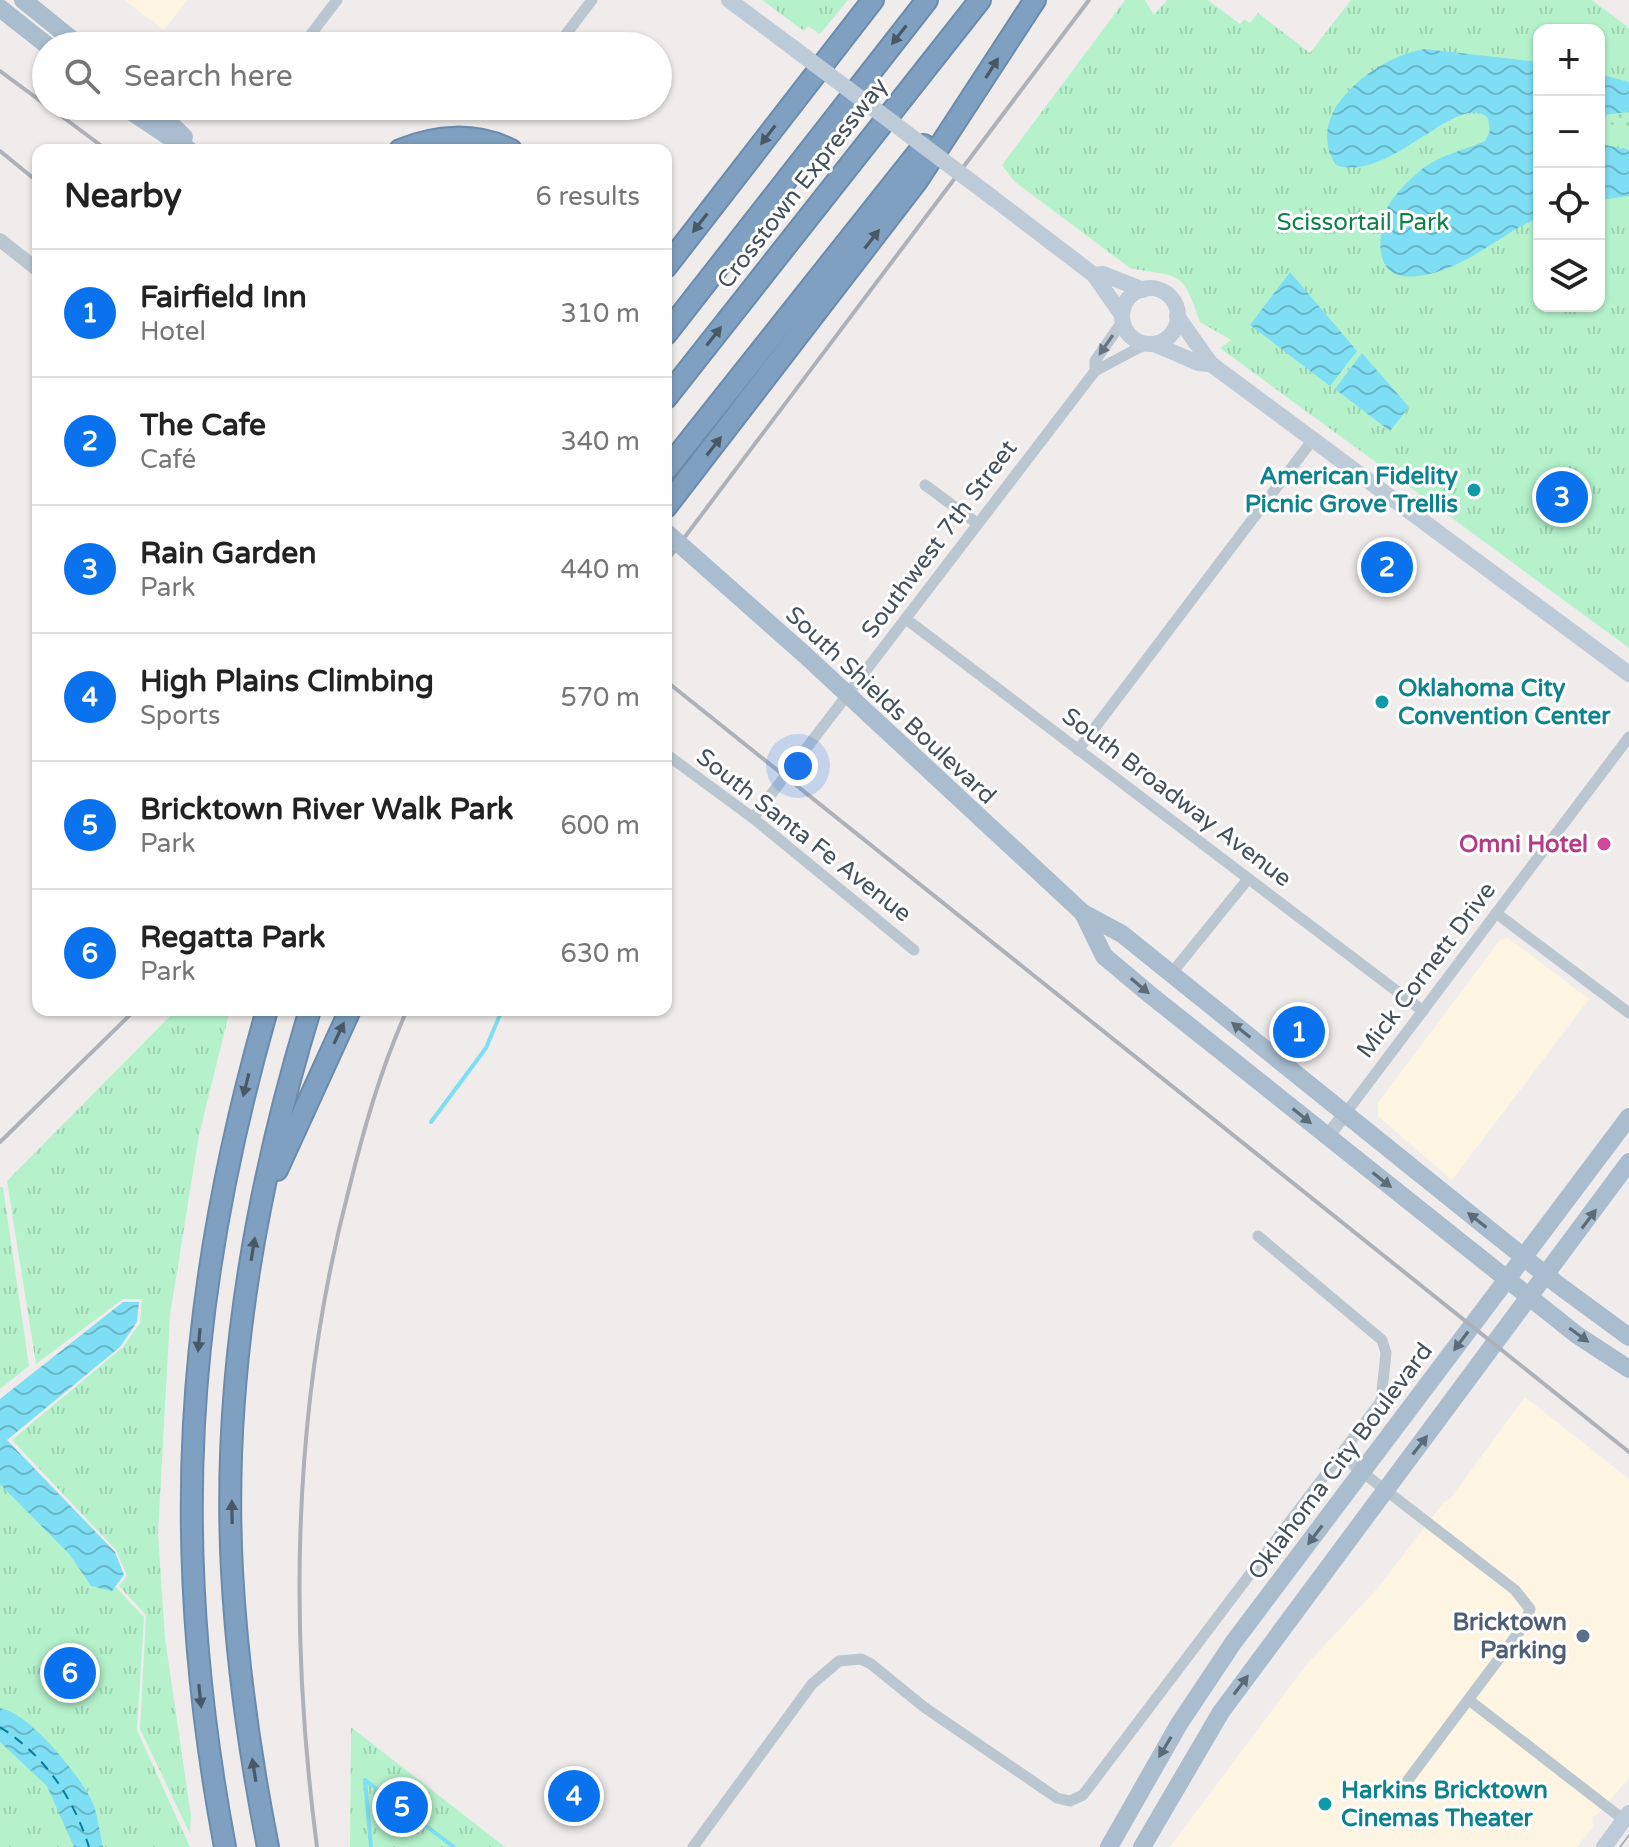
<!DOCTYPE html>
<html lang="en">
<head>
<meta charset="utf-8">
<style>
	body { margin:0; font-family:"Varela Round",sans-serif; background:#f2f2f2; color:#222 }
	.controls { position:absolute; right:24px; top:24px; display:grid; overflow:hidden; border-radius:16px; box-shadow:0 2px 6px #0004 }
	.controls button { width:72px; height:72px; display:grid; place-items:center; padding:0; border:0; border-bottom:2px solid #e0e0e0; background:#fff; color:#222; font:40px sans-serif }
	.you { position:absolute; left:798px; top:766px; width:28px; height:28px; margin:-20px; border:6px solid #fff; border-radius:50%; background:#1a73e8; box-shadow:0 0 0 12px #1a73e833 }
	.badge { display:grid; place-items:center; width:52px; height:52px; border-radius:50%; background:#0972ec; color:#fff; font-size:26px; font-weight:700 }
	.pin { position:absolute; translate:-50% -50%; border:4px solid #fff; box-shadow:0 2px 8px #0006 }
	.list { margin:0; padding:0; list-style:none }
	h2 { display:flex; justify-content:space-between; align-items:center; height:104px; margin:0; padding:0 32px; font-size:34px }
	h2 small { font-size:26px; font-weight:400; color:#767676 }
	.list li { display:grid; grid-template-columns:52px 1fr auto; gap:24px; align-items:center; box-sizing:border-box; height:128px; padding:0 32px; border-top:2px solid #e0e0e0 }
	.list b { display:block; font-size:30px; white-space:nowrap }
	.list p { margin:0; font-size:26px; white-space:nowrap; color:#767676 }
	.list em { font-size:26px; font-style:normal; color:#767676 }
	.icon { flex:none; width:44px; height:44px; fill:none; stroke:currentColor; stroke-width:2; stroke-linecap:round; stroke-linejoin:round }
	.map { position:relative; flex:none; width:1629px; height:1847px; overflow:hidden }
	.search { position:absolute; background:#fff; box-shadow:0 2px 6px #0004; left:32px; top:32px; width:640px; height:88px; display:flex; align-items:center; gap:20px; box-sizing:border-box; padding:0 28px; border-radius:44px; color:#767676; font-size:30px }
	.panel { position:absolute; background:#fff; box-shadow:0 2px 6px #0004; left:32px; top:144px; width:640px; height:872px; border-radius:16px }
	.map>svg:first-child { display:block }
	.commercial { fill:#fdf5e2 }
	.grass { fill:url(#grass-tufts); fill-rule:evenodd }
	.garden { fill:url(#garden-dots) }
	.water { fill:url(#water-waves) }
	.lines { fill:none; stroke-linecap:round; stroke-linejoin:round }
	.stream { stroke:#7edef3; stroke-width:4 }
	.ferry { stroke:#037d99; stroke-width:2; stroke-dasharray:10 8; stroke-linecap:butt }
	.motorway-casing { stroke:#6a8bac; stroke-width:24 }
	.minor { stroke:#bbc7d0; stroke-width:11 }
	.tertiary { stroke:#bbc7d0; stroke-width:14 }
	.secondary { stroke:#bdcad8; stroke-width:16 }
	.primary { stroke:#a9bdce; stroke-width:18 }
	.motorway { stroke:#7fa0c0; stroke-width:20 }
	.tram { stroke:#aeb2b8; stroke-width:2 }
	.rail { stroke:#aeb2b8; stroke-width:4 }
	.secondary-bridge { stroke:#bdcad8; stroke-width:16 }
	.primary-bridge { stroke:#a9bdce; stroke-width:18 }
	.oneway { fill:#495865 }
	.oneway2 { fill:#67747e }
	.oneway3 { fill:#5c6b78 }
	.culture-dot { fill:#0f9aa8; stroke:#fff; stroke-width:3 }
	.hotel-dot { fill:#d1479c; stroke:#fff; stroke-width:3 }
	.service-dot { fill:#5c6f8a; stroke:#fff; stroke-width:3 }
	.labels { text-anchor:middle; stroke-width:6; stroke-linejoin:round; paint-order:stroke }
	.street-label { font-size:24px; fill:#43505b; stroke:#fff }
	.park-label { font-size:24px; fill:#0e8246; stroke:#fff }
	.culture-label { font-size:24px; font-weight:bold; fill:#0d838f; stroke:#fff; text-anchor:start }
	.hotel-label { font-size:24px; font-weight:bold; fill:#b23c85; stroke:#fff; text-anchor:end }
	.service-label { font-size:24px; font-weight:bold; fill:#4e5e75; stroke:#fff; text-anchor:end }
</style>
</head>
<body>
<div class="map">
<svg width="1629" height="1847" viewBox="0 0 1629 1847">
	<defs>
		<pattern id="grass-tufts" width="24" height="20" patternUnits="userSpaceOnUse" patternTransform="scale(2)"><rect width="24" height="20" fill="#b5f2cb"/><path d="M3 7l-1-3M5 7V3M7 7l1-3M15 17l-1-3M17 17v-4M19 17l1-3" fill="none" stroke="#9dd1b1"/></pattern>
		<pattern id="garden-dots" width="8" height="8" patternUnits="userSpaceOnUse" patternTransform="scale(2)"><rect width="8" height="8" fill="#b5f2cb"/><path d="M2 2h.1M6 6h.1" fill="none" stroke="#9dd1b1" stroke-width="1.8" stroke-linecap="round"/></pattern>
		<pattern id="water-waves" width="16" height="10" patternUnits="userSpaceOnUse" patternTransform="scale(2)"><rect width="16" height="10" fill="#7edef3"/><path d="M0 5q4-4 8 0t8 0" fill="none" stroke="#69b6c8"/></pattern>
	</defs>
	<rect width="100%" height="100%" fill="#f0ecec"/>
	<!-- commercial -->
	<g class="commercial">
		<polygon points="124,0 187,0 164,30"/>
		<polygon points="1508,938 1589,999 1452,1180 1378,1116 1378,1103 1500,940"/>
		<polygon points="1525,1397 1629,1479 1629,1778 1598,1814 1592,1817 1593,1826 1577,1847 1170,1847 1306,1665 1377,1589 1444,1502 1450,1499"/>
	</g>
	<!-- grass -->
	<g class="grass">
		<polygon points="762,0 848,0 820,34 808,26 804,31"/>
		<path d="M 1125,0 L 1145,0 L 1154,15 L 1167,0 L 1208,0 L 1240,24 L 1244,19 L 1250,23 L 1258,13 L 1310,53 L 1351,0 L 1592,0 L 1629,28 L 1629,648 L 1220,348 L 1231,340 L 1200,322 C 1182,269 1182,278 1130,268 L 1015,182 L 1002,165 ZM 1539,30 L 1599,30 L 1599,306 L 1539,306 Z"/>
		<polygon points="176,1010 230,1010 199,1135 170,1315 158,1534 165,1638 191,1816 190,1834 140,1729 146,1615 119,1586 127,1576 116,1550 12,1440 123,1347 140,1323 142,1299 123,1299 36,1364 7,1181"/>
		<polygon points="0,1187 3,1187 29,1366 0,1389"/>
		<polygon points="0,1464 144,1617 137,1730 190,1847 0,1847"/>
		<polygon points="351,1728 352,1728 505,1847 350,1847"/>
	</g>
	<!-- garden -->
	<polygon class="garden" points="1610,111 1629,112 1629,128 1599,122 1602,115"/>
	<!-- water -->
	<g class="water">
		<path d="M 1425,49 L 1539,62 L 1539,217 C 1502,234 1469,265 1429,274 C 1376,287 1375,249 1386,211 C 1391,197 1411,178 1422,169 C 1440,155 1465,150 1485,141 L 1490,131 L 1488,118 C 1459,89 1389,184 1336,165 C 1301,112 1378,56 1425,49 Z"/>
		<polygon points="1599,74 1629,82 1629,112 1602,115 1599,124"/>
		<polygon points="1599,139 1606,145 1629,150 1629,196 1599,200"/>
		<polygon points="1290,272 1357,351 1330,386 1250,325"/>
		<polygon points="1362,353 1409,407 1390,431 1335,389"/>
		<polygon points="123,1302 139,1302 137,1322 120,1347 7,1440 115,1552 124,1575 112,1591 91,1586 70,1555 0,1484 0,1399"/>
		<path d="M 0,1708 C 29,1713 77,1772 91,1799 C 98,1812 99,1832 103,1847 L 74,1847 L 47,1786 L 0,1742 Z"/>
	</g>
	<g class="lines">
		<!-- stream -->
		<g class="stream">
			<polyline points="431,1122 486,1048 502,1010"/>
			<polyline points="365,1780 454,1847"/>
			<polyline points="365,1780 371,1847"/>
		</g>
		<!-- ferry -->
		<path class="ferry" d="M 0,1727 C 45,1756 73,1797 89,1847"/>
		<defs>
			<g id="motorway">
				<path d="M 400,150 C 436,135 475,132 511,150"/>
				<polyline points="666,267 873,0"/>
				<polyline points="666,334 927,0"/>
				<polyline points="666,398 980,0"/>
				<polyline points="666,470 924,145"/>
				<polyline points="666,507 917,181 1035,0"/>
				<polyline points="277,1170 350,1010"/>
				<path d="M 225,1847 C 169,1550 184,1300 267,1010"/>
				<path d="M 268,1847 C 250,1756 237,1664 232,1571 C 222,1382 255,1190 310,1010"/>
			</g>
		</defs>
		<!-- motorway casing -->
		<use href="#motorway" class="motorway-casing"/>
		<!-- minor -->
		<g class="minor">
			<polyline points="302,46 337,0"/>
			<polyline points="557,46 592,0"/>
			<polyline points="1095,371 1095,361 1122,322"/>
			<polyline points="925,485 978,524"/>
			<polyline points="906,619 1423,1011"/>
			<polyline points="1078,750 1314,438"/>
			<polyline points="666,754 753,818 914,950"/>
			<polyline points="753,818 1095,371 1146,344"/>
			<polyline points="1496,913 1629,1013"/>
			<polyline points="1171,974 1248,879"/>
			<polyline points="1345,1114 1629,737"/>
			<polyline points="1340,1455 1515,1590 1530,1609 1525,1624 1408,1780"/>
			<polyline points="1469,1700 1624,1820"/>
			<polyline points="693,1847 812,1684 839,1661 861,1659 871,1664 924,1707 1057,1798 1070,1801 1083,1795 1381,1401 1386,1353 1382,1340 1258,1236"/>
		</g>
		<!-- tertiary -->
		<g class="tertiary">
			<polyline points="0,240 38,270"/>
			<polyline points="1327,1137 1345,1114"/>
		</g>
		<!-- secondary -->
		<g class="secondary">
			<polyline points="729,0 792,47"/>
			<polyline points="993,198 1094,275 1122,315"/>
			<polyline points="1094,275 1103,274 1143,290"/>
			<circle cx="1150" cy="316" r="28"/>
			<polyline points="1177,316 1211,364 1629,674"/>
			<polyline points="1154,344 1198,363 1211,364"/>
			<polyline points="1604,1847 1629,1813"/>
		</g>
		<!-- primary -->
		<g class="primary">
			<polyline points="23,0 80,46"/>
			<polyline points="0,8 48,46"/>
			<polyline points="123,106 189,150"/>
			<polyline points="152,106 184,137"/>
			<polyline points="1083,913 1104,956 1148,993 1577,1335 1629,1369"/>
			<polyline points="1083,913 1122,934 1557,1284 1629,1337"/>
			<polyline points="1109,1847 1179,1724 1233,1643 1629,1117"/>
			<polyline points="1142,1847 1221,1712 1629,1162"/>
		</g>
		<!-- motorway -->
		<use href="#motorway" class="motorway"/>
		<!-- tram -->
		<polyline class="tram" points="1620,1847 1629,1835"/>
		<!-- rail -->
		<g class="rail">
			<polyline points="0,71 46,105"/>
			<polyline points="48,106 107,150"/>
			<polyline points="0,151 38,182"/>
			<polyline points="666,562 1089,0"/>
			<polyline points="666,681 1629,1452"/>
			<polyline points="0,1142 135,1010"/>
			<path d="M 317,1847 C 288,1626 292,1406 349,1189 C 364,1128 381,1068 407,1010"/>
		</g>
		<!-- secondary-bridge -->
		<polyline class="secondary-bridge" points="792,47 993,198"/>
		<!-- primary-bridge -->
		<polyline class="primary-bridge" points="666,532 805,655 1083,913"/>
	</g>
	<!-- one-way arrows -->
	<defs><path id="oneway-solid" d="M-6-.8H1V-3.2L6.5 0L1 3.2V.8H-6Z" transform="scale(2)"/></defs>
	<g class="oneway">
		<use href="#oneway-solid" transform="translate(899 35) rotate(128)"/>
		<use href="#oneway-solid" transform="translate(992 68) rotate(-58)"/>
		<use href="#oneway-solid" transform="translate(768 135) rotate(127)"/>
		<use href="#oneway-solid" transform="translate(700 223) rotate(128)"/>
		<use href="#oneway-solid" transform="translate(872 239) rotate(-52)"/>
		<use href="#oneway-solid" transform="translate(714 336) rotate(-52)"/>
		<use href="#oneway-solid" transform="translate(714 446) rotate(-52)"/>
		<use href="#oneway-solid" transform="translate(339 1033) rotate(-65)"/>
		<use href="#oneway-solid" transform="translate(246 1085) rotate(104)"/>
		<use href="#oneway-solid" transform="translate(253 1249) rotate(-81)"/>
		<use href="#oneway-solid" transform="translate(199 1340) rotate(95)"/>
		<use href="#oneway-solid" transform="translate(232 1512) rotate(-91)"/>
		<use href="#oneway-solid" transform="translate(200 1696) rotate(84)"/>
		<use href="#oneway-solid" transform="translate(254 1770) rotate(-99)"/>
	</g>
	<use class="oneway2" href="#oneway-solid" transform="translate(1106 345) rotate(125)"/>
	<g class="oneway3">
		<use href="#oneway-solid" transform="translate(1140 986) rotate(40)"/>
		<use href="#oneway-solid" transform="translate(1241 1030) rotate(-141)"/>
		<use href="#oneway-solid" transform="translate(1302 1116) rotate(39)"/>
		<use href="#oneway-solid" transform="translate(1382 1180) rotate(38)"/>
		<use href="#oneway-solid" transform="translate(1589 1219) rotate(-53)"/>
		<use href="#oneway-solid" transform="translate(1477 1220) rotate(-142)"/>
		<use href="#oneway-solid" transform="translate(1579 1335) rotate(36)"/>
		<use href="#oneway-solid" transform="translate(1461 1341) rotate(127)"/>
		<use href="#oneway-solid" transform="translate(1420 1445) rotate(-52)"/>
		<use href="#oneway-solid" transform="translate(1315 1535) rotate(127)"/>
		<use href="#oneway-solid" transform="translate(1241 1685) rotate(-53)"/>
		<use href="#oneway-solid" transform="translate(1165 1747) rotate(121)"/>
	</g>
	<!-- markers -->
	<g class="culture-dot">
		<circle cx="1474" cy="490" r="8"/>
		<circle cx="1382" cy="702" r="8"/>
		<circle cx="1325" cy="1804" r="8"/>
	</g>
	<circle class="hotel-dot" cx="1604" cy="844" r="8"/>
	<circle class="service-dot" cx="1583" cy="1636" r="8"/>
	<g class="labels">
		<!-- street labels -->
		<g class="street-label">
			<text transform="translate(802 183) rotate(-52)" y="8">Crosstown Expressway</text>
			<text transform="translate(939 539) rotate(-53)" y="8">Southwest 7th Street</text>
			<text transform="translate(891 705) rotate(43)" y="8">South Shields Boulevard</text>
			<text transform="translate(1177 797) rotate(37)" y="8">South Broadway Avenue</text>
			<text transform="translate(804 835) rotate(38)" y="8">South Santa Fe Avenue</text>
			<text transform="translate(1426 970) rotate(-53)" y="8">Mick Cornett Drive</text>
			<text transform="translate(1340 1461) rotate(-53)" y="8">Oklahoma City Boulevard</text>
		</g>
		<!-- park labels -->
		<g class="park-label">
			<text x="1363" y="230">Scissortail Park</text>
		</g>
		<!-- culture labels -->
		<g class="culture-label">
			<text x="1458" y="484" text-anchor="end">American Fidelity<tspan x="1458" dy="28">Picnic Grove Trellis</tspan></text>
			<text x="1398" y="696">Oklahoma City<tspan x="1398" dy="28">Convention Center</tspan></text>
			<text x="1341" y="1798">Harkins Bricktown<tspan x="1341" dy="28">Cinemas Theater</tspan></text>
		</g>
		<!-- hotel labels -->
		<g class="hotel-label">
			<text x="1588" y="852">Omni Hotel</text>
		</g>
		<!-- service labels -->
		<g class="service-label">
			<text x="1567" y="1630">Bricktown<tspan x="1567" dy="28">Parking</tspan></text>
		</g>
	</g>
</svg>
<div class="controls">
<button>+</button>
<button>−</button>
<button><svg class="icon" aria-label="locate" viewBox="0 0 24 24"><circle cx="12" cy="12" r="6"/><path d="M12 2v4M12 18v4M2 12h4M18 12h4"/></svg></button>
<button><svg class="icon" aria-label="layers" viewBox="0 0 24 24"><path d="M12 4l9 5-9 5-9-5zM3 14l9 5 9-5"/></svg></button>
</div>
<div class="you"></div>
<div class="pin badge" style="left:1299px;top:1032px">1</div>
<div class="pin badge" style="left:1387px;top:567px">2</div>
<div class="pin badge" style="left:1562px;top:497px">3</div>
<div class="pin badge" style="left:574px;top:1796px">4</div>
<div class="pin badge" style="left:402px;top:1807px">5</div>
<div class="pin badge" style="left:70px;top:1673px">6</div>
<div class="search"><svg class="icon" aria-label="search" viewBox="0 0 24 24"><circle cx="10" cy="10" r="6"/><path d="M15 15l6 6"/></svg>Search here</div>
<section class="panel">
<h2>Nearby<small>6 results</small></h2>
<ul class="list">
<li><span class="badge">1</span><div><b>Fairfield Inn</b><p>Hotel</p></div><em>310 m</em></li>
<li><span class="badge">2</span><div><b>The Cafe</b><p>Café</p></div><em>340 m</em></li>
<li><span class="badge">3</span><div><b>Rain Garden</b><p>Park</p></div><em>440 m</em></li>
<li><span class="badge">4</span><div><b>High Plains Climbing</b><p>Sports</p></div><em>570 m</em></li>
<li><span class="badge">5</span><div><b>Bricktown River Walk Park</b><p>Park</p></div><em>600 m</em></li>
<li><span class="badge">6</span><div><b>Regatta Park</b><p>Park</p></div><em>630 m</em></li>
</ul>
</section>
</div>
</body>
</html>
